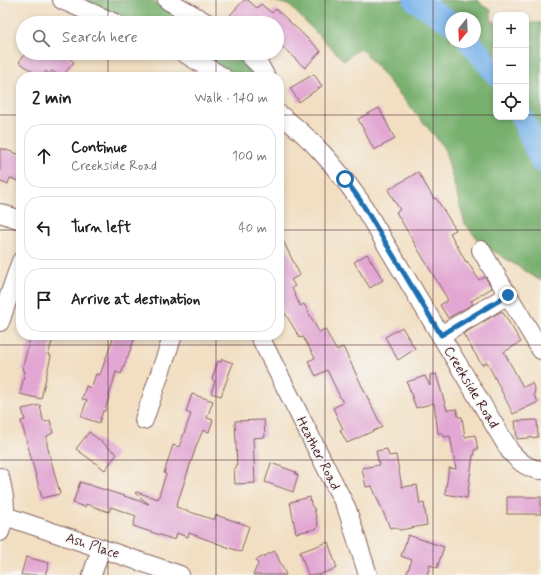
<!DOCTYPE html>
<html lang="en">
<head>
<meta charset="utf-8">
<style>
	body { margin:0; font-family:Mynerve,sans-serif; background:#f2f2f2; color:#222 }
	.controls { position:absolute; right:12px; top:12px; display:grid; overflow:hidden; border-radius:8px; box-shadow:0 2px 6px #0003 }
	.controls button { width:36px; height:36px; display:grid; place-items:center; padding:0; border:0; border-bottom:1px solid #e0e0e0; background:#fff; color:#222; font:20px sans-serif }
	.compass { position:absolute; left:445px; top:12px; width:36px; height:36px; border-radius:50%; background:#fff; box-shadow:0 2px 6px #0003; rotate:198deg }
	.stop { position:absolute; width:12px; height:12px; margin:-9px; border:3px solid #1f6fb2; border-radius:50%; background:#fff }
	.stop.end { background:#1f6fb2; border-color:#fff; box-shadow:0 1px 4px #0008 }
	.list { margin:0; padding:0; list-style:none }
	h2 { display:flex; justify-content:space-between; align-items:center; height:52px; margin:0; padding:0 16px; font-size:17px }
	h2 small { font-size:13px; font-weight:400; color:#767676 }
	.list li { display:grid; grid-template-columns:26px 1fr auto; gap:12px; align-items:center; box-sizing:border-box; height:64px; margin:0 8px 8px; padding:0 8px; border:1px solid #e0e0e0; border-radius:16px }
	.list b { display:block; font-size:15px; white-space:nowrap }
	.list p { margin:0; font-size:13px; white-space:nowrap; color:#767676 }
	.list em { font-size:13px; font-style:normal; color:#767676 }
	.icon { flex:none; width:22px; height:22px; fill:none; stroke:currentColor; stroke-width:2; stroke-linecap:round; stroke-linejoin:round }
	.map { position:relative; flex:none; width:541px; height:575px; overflow:hidden }
	.search { position:absolute; background:#fff; box-shadow:0 2px 6px #0003; left:16px; top:16px; width:268px; height:44px; display:flex; align-items:center; gap:10px; box-sizing:border-box; padding:0 14px; border-radius:22px; color:#767676; font-size:15px }
	.panel { position:absolute; background:#fff; box-shadow:0 2px 6px #0003; left:16px; top:72px; width:268px; height:268px; border-radius:16px }
	.map>svg:first-child { display:block }
	.forest { fill:#78b06e; stroke:#61684c; fill-rule:evenodd }
	.lines { fill:none; stroke-linecap:round; stroke-linejoin:round }
	.river { stroke:#79b3ea; stroke-width:23 }
	.building { fill:#e2a7d3 }
	.minor-casing { stroke:#856260; stroke-width:20 }
	.minor { stroke:#fff; stroke-width:18 }
	.route { stroke:#1f6fb2; stroke-width:5 }
	.grid { fill:none; stroke:#4a1f2b; stroke-width:1; stroke-opacity:0.55 }
	.labels { text-anchor:middle; stroke-width:3; stroke-linejoin:round; paint-order:stroke }
	.street-label { font-size:14px; fill:#4a1f2b; stroke:#f6f6f2 }
</style>
</head>
<body>
<div class="map">
<svg width="541" height="575" viewBox="0 0 541 575">
	<rect width="100%" height="100%" fill="#f6f6f2"/>
	<filter id="ink" filterUnits="userSpaceOnUse"><feTurbulence type="fractalNoise" baseFrequency=".025" numOctaves="2"/><feDisplacementMap in="SourceGraphic" scale="8" xChannelSelector="R" yChannelSelector="G"/><feConvolveMatrix kernelMatrix="1 2 1 2 8 2 1 2 1" color-interpolation-filters="sRGB"/></filter>
	<filter id="wash" filterUnits="userSpaceOnUse"><feTurbulence type="fractalNoise" baseFrequency=".012" numOctaves="4" result="noise"/><feDisplacementMap in="SourceGraphic" scale="16" xChannelSelector="R" yChannelSelector="G"/><feGaussianBlur stdDeviation="0.9" result="paint"/><feColorMatrix in="noise" values="0 0 0 0 0 0 0 0 0 0 0 0 0 0 0 0 0 1.4 0 .05"/><feComposite in="paint" operator="in"/></filter>
	<g filter="url(#wash)">
		<rect width="100%" height="100%" fill="#f2dfc2"/>
		<!-- forest -->
		<g class="forest">
			<polygon points="79,0 152,0 193,23 131,23"/>
			<path d="M 270,0 L 478,0 L 483,6 L 491,10 L 491,22 L 496,22 L 496,117 L 526,117 L 526,23 L 541,23 L 541,281 L 481,243 L 465,224 L 444,147 L 360,47 L 344,61 L 289,5 ZM 451,18 L 475,18 L 475,42 L 451,42 Z"/>
			<polygon points="199,53 236,53 243,58 258,77 236,77"/>
		</g>
		<g class="lines">
			<!-- river -->
			<g class="river">
				<polyline points="415,0 451,23"/>
				<polyline points="470,42 496,74"/>
				<polyline points="522,117 541,161"/>
			</g>
		</g>
		<g id="blocks">
			<!-- building -->
			<g class="building">
				<polygon points="244,0 248,0 257,8 261,4 272,13 276,9 321,51 305,68 277,42 277,23 239,23 230,15"/>
				<polygon points="26,53 62,53 74,62 62,77 52,71 49,74 46,71 40,77 19,62"/>
				<polygon points="314,74 322,86 299,102 290,88"/>
				<polygon points="379,108 395,139 374,150 358,119"/>
				<polygon points="0,148 21,155 21,182 10,178 8,184 0,182"/>
				<polygon points="418,172 434,199 436,198 456,230 450,233 466,262 467,261 479,280 485,277 492,288 471,301 473,304 448,318 440,305 448,300 396,212 400,210 388,190"/>
				<polygon points="279,233 300,275 291,280 295,286 292,288 300,306 304,304 319,332 325,329 336,350 343,347 382,427 347,443 340,430 343,429 333,408 343,403 327,370 316,376 308,361 315,358 303,337 300,338 283,310 279,312"/>
				<polygon points="367,254 383,280 370,288 354,262"/>
				<polygon points="502,311 521,342 504,352 523,387 532,383 535,390 534,395 538,402 513,414 487,362 482,365 463,334"/>
				<polygon points="402,327 415,349 398,360 385,337"/>
				<polygon points="31,335 54,335 48,355 51,356 41,399 20,394 25,371 22,370"/>
				<polygon points="114,335 136,335 121,374 116,372 105,411 103,411 99,423 81,417 87,400 82,399 86,386 91,388 96,374 100,375"/>
				<polygon points="222,359 233,363 221,396 211,393 215,381 212,379 218,361 221,362"/>
				<polygon points="436,374 447,410 457,409 458,417 462,417 465,437 475,435 478,449 474,450 475,455 473,455 467,498 445,494 449,468 456,469 450,436 444,437 443,433 438,433 434,403 416,408 407,382 425,376 430,386 430,375"/>
				<polygon points="192,394 213,401 207,418 213,420 209,432 203,430 197,444 176,507 214,520 216,515 249,526 241,552 189,533 188,537 177,533 175,540 133,526 136,516 111,507 109,512 86,504 85,507 73,503 80,482 149,504 135,493 136,492 158,499 166,474 164,473 173,445 179,447 191,414 186,412"/>
				<polygon points="40,405 43,420 45,422 50,420 53,433 47,436 47,445 60,494 42,498 21,421 25,420 22,409"/>
				<polygon points="264,420 265,437 253,438 255,483 235,484 234,468 237,467 235,421"/>
				<polygon points="537,420 538,437 517,439 515,421"/>
				<polygon points="89,432 117,454 105,470 76,449"/>
				<polygon points="387,449 389,456 396,455 402,487 417,485 420,504 424,503 427,525 400,530 394,527 390,528 372,486 366,487 362,468 379,465 376,451"/>
				<polygon points="271,463 296,472 295,474 298,475 293,492 265,482"/>
				<polygon points="310,497 311,505 314,508 318,525 316,529 296,533 290,502"/>
				<rect x="507" y="497" width="34" height="17"/>
				<polygon points="408,535 444,547 437,568 430,565 427,575 406,575 412,560 401,556"/>
				<polygon points="328,542 337,568 318,575 308,575 300,552"/>
				<polygon points="275,551 286,575 253,575 258,564 256,560"/>
				<polygon points="26,557 49,563 45,575 21,575"/>
			</g>
		</g>
	</g>
	<g filter="url(#ink)">
		<use href="#blocks" fill-opacity="0" stroke="#856260" stroke-width="1"/>
		<g class="lines">
			<defs>
				<g id="minor">
					<polyline points="62,0 115,23"/>
					<polyline points="167,0 207,23"/>
					<polyline points="184,53 223,77"/>
					<polyline points="247,53 260,66 266,77"/>
					<path d="M 279,114 C 312,138 336,167 360,201 L 510,451 C 518,461 527,469 541,470"/>
					<polyline points="0,213 21,220"/>
					<polyline points="481,250 541,350"/>
					<polyline points="0,322 21,261"/>
					<polyline points="259,335 347,509 368,575"/>
					<polyline points="441,335 508,295"/>
					<polyline points="144,420 173,335"/>
					<path d="M 0,477 C 5,501 8,508 0,532"/>
					<polyline points="0,517 5,516 180,575"/>
					<polyline points="92,575 101,548"/>
				</g>
			</defs>
			<!-- minor casing -->
			<use href="#minor" class="minor-casing"/>
			<!-- minor -->
			<use href="#minor" class="minor"/>
		</g>
	</g>
	<g class="lines" filter="url(#ink)">
		<!-- route -->
		<polyline class="route" points="345,179 360,200 441,335 508,295"/>
	</g>
	<!-- grid -->
	<path class="grid" d="M 108,0 L 108,23M 216,0 L 216,23M 325,0 L 325,575M 433,0 L 433,575M 108,53 L 108,77M 216,53 L 216,77M 0,115 L 21,115M 279,115 L 496,115M 526,115 L 541,115M 0,230 L 21,230M 279,230 L 541,230M 108,335 L 108,575M 216,335 L 216,575M 0,345 L 541,345M 0,460 L 541,460"/>
	<g class="labels">
		<!-- street labels -->
		<g class="street-label">
			<text transform="translate(472 387) rotate(59)" y="5">Creekside Road</text>
			<text transform="translate(319 453) rotate(63)" y="5">Heather Road</text>
			<text transform="translate(93 545) rotate(18)" y="5">Ash Place</text>
		</g>
	</g>
</svg>
<div class="controls">
<button>+</button>
<button>−</button>
<button><svg class="icon" aria-label="locate" viewBox="0 0 24 24"><circle cx="12" cy="12" r="6"/><path d="M12 2v4M12 18v4M2 12h4M18 12h4"/></svg></button>
</div>
<svg class="compass" viewBox="-18 -18 36 36"><path d="M0-13l5 13h-10z" fill="#e53935"/><path d="M0 13l5-13h-10z" fill="#767676"/></svg>
<div class="stop" style="left:345px;top:179px"></div>
<div class="stop end" style="left:508px;top:295px"></div>
<div class="search"><svg class="icon" aria-label="search" viewBox="0 0 24 24"><circle cx="10" cy="10" r="6"/><path d="M15 15l6 6"/></svg>Search here</div>
<section class="panel">
<h2>2 min<small>Walk · 140 m</small></h2>
<ul class="list">
<li><svg class="icon" aria-label="ahead" viewBox="0 0 24 24"><path d="M12 20V5M6 11l6-6 6 6"/></svg><div><b>Continue</b><p>Creekside Road</p></div><em>100 m</em></li>
<li><svg class="icon" aria-label="left" viewBox="0 0 24 24"><path d="M17 20v-9H6M10 6l-5 5 5 5"/></svg><div><b>Turn left</b></div><em>40 m</em></li>
<li><svg class="icon" aria-label="arrive" viewBox="0 0 24 24"><path d="M6 21V4h12l-3 4 3 4H6"/></svg><div><b>Arrive at destination</b></div></li>
</ul>
</section>
</div>
</body>
</html>
